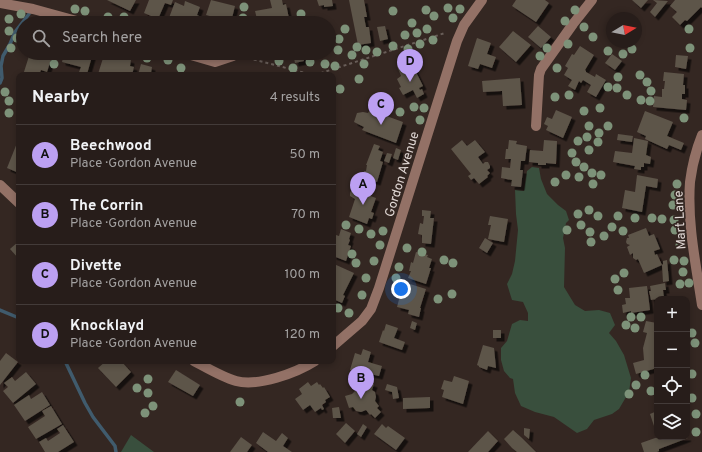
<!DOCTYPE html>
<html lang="en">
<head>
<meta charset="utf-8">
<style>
	body { margin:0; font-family:Overpass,sans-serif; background:#2f2623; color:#f1f3f6 }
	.controls { position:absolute; right:12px; bottom:12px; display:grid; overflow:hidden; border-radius:8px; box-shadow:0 2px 6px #0003 }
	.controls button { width:36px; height:36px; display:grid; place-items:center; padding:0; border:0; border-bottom:1px solid #433b39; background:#271d1a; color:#f1f3f6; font:20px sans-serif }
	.compass { position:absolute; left:606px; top:12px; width:36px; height:36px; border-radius:50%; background:#271d1a; box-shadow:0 2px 6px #0003; rotate:80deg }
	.you { position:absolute; left:401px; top:289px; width:14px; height:14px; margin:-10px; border:3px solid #fff; border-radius:50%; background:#1a73e8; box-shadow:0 0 0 6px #1a73e833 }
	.badge { display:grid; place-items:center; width:26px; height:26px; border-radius:50%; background:#bca0f2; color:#111; font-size:13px; font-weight:700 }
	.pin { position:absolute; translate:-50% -33px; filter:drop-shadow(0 1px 2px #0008) }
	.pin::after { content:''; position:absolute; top:21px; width:14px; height:12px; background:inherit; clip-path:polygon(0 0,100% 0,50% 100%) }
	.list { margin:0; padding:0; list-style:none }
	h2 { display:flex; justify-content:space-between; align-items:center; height:52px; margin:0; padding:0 16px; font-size:17px }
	h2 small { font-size:13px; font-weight:400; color:#a4a2a2 }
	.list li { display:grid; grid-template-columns:26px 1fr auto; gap:12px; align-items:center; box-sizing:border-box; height:60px; padding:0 16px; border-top:1px solid #433b39 }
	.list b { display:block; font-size:15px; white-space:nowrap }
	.list p { margin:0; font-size:13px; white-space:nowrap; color:#a4a2a2 }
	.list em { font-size:13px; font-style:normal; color:#a4a2a2 }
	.icon { flex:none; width:22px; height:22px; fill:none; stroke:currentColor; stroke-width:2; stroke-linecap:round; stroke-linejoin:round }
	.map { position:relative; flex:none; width:702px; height:452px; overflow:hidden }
	.search { position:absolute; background:#271d1a; box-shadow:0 2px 6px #0003; left:16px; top:16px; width:320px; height:44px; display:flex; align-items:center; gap:10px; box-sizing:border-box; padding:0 14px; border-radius:22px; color:#a4a2a2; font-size:15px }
	.panel { position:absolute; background:#271d1a; box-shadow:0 2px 6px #0003; left:16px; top:72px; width:320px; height:292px; border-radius:8px }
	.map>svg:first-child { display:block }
	.green { fill:#394f3d }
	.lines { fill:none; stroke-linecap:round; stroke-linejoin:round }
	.stream { stroke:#405b6d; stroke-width:3.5 }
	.building { fill:#5d5449; filter:url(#shadow) }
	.path { stroke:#695e59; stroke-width:2; stroke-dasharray:3 3; stroke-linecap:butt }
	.minor { stroke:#937166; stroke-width:10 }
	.tree { fill:#7d9279 }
	.labels { text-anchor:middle; stroke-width:3.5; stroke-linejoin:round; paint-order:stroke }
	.street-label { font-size:13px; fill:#e0d7d4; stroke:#342722 }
</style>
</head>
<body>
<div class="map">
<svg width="702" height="452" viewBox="0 0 702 452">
	<defs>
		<filter id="shadow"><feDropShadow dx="3.5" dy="3.5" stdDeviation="0" flood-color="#0009"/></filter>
	</defs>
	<rect width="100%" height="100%" fill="#342722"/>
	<!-- green -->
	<g class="green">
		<polygon points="532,167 539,168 541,179 547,194 558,205 566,211 569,220 566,223 563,238 565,248 564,287 575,305 585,311 599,310 610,313 615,325 609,333 616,341 624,355 631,378 629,392 619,409 612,414 594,420 587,429 577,433 554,417 535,412 521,406 515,393 513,379 510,378 504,371 501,360 501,348 507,341 512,324 520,320 528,321 528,313 523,302 512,300 507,284 512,274 515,261 518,230 516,214 515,190 524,191 527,171"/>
		<polygon points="131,435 154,452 121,452"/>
	</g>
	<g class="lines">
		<!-- stream -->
		<g class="stream">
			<polyline points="0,83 2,78 1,66 3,56 10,44 15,32 29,14"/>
			<polyline points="0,310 19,318"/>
			<polyline points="65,361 85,403 93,417 115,446 116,452"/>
		</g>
	</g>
	<!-- building -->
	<g class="building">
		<polygon points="107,0 136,0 130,11"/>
		<polygon points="149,0 173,0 171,5 165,3 158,19 144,13"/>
		<polygon points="211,0 235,6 231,22 206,15"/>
		<polygon points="270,0 282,0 283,5 286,4 290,23 258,23 255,11 272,8"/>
		<polygon points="317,0 332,0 333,6 324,7 324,5 319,6"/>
		<polygon points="349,0 364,0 367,17 364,17 366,27 369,27 371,43 358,45"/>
		<polygon points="516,0 545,0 549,3 536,22 512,6"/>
		<polygon points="632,0 648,0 641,8"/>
		<polygon points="653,0 668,1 655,17 650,12 657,3"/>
		<polygon points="675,0 702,0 702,8 701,7 687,21 685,20 680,25 672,17 677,12 670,6"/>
		<polygon points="185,1 200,7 197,15 199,16 197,23 167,23 175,2 184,6"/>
		<polygon points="385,26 388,39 380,41 377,27"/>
		<polygon points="538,26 551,37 541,48 528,37"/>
		<polygon points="513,31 531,45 516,62 499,47"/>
		<polygon points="477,38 491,43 487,54 496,57 492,68 480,64 478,69 468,66"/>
		<polygon points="580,46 594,55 585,70 586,71 586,72 595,77 596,74 606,80 596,97 587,92 591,85 583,80 581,83 579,81 575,90 568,86 572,80 564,75 568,68 565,66 572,54 574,55"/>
		<polygon points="30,53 53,53 47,72 41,70 39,75 23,75"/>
		<polygon points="64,53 93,53 87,74 79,72 81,67 62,62"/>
		<polygon points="293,53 302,53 304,61 295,63"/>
		<polygon points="612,54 622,61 615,70 605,63"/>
		<polygon points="104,55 119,59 119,57 131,60 130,66 134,67 132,75 101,75 98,74"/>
		<polygon points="676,55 688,56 686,69 675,67"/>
		<polygon points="410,60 423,86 419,88 420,90 422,89 424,94 417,98 413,90 403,95 399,88 401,87 397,79 401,76 397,66"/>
		<polygon points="141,64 152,67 151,73 157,75 138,75"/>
		<polygon points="664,72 684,74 683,85 685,85 685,94 682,94 682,99 687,100 686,110 653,107 654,96 662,97 662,89 664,89 665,81 663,81"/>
		<polygon points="520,78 522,105 503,106 502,91 483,92 482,81"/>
		<polygon points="370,110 403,122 396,143 362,130 364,127 354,122 357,113 363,112 368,113"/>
		<polygon points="556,110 572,117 563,138 546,130 548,126 544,124 547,117 552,119"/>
		<polygon points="645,111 673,122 667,136 684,143 681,150 669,145 667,149 645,139 646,136 637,132"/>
		<polygon points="618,134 633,136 632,142 617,140"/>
		<polygon points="19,138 19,173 7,168"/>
		<polygon points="634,138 648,141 646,155 651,157 650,164 644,163 644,167 641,167 641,170 634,169 635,166 613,162 615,151 632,153"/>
		<polygon points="462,140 467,146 475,140 485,152 478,157 483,164 485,162 488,162 490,166 490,168 487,170 490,173 487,176 488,177 479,184 474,178 471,180 468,176 471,174 451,149"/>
		<polygon points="509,140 517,141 516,144 527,146 525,161 521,161 520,170 523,170 521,187 511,186 512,180 501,178 502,167 510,168 511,159 505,159 506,149 508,149"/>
		<polygon points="544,140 557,141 556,164 546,163 546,165 538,165 538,163 529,162 530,150 543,151"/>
		<polygon points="374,144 380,146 378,150 383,152 380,161 383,162 377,182 362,178 364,171 366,171 367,165 366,165"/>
		<polygon points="396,148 401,150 398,160 393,158"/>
		<polygon points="387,153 392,154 389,163 384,161"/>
		<polygon points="637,175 658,179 657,188 646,186 642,212 622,208 625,190 635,192"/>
		<polygon points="351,191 352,191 356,192 357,191 376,198 371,212 374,213 372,219 369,218 367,224 349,217 355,199 350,196 350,193"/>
		<polygon points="422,210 431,211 430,218 434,218 431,244 422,243 422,235 418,234 420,223 423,224 424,216 422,216"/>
		<polygon points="490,216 508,219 504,242 488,239 491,225 488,225"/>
		<polygon points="646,228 649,236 654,234 660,249 654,251 655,255 657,254 662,265 644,273 638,259 636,260 633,258 633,253 630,255 627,247 630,245 627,244 626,242 627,238 629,238 628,235"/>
		<polygon points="341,229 351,233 349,239 350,240 348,245 351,246 346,261 333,256 334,249 333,249 333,237 336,235 339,236"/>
		<polygon points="485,238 493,243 487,253 479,248"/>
		<polygon points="19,241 19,259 10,249"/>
		<polygon points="416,252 428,255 427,257 432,259 429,268 431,268 426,284 408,278 411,271 409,271 411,262 413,263"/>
		<polygon points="667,260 669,281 663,282 662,265 663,264 663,261"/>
		<polygon points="334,264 354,273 343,295 345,296 342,303 333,299 333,265"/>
		<polygon points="665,283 666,290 663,290 664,298 651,300 649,291 651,291 650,286"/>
		<polygon points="410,284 426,289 420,308 421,308 419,317 408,314 409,310 397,307 402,288 408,290"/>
		<polygon points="647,286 650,310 631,313 631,311 623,313 622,305 626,304 625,298 630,298 629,288"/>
		<polygon points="412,321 417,323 415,330 410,328"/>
		<polygon points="646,321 657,323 657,368 636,374 633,363 644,360 643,348 647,333 643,332"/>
		<polygon points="386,324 398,328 394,338 405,342 402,350 379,342 383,330 384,331"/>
		<rect x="493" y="330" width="8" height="8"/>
		<polygon points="483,345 494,348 496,368 488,366 487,370 479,367 479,366 477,365"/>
		<polygon points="363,349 371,352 368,362 382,366 379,376 370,374 370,372 366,370 365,374 350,370 355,353 361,355"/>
		<polygon points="6,353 18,362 0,385 0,361"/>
		<polygon points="106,361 121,361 131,372 116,387 98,368"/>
		<polygon points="176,370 200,385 193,396 168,382"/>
		<polygon points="26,372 36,384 13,403 3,391 8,387 4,383 12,377 15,381"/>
		<polygon points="454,376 469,381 463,404 442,397 444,390 441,389 444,380 452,382"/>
		<polygon points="361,380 374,384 372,390 375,392 376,397 375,401 379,406 377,408 381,412 375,418 371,414 370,415 366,410 361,412 356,411 353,407 349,408 345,396 352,394 358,388"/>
		<polygon points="308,382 311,386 317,382 319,385 320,384 323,388 324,387 330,397 325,400 326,402 322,405 324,409 322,410 321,408 315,412 310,405 303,410 295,399 302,394 299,389"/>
		<polygon points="387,384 397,387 399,398 393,399 392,392 385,390"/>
		<polygon points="42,392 50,405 25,421 14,405 29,395 31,399"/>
		<polygon points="430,397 430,408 403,409 403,398"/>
		<polygon points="51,406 62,424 36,439 28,427 45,416 42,411"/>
		<polygon points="339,407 341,418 333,418 332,408"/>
		<polygon points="657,411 657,425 654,426 650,414"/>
		<polygon points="346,423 355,431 345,443 336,434"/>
		<polygon points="363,424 367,427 361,437 357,434"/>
		<polygon points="382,424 386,428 388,426 405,438 396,450 374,434"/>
		<polygon points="63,425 74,442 58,452 45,452 39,442 46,438 48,441 60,433 57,429"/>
		<polygon points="524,428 530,429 529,439 524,435"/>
		<polygon points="513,430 522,438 536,452 517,452 512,448 504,439"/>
		<polygon points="488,431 498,441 488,452 468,452"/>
		<polygon points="263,432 276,441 282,433 288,438 283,446 292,452 268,452 256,443"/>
		<polygon points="241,437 252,445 247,452 230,452"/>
		<polygon points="658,437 687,437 688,438 659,449 659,451 657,452 644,452 641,443"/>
	</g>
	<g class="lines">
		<!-- path -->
		<g class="path">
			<polyline points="242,57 248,58 313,75"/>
			<polyline points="315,75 445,33"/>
		</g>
		<!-- minor -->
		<g class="minor">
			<polyline points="0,3 33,9 84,23"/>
			<polyline points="184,53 215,62 233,56"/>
			<polyline points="536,126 539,75 541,69 573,24 592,0"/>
			<path d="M 702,135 C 696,150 692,166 690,182 C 687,223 696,265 702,305"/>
			<polyline points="0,185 19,203"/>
			<polyline points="333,346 362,321 371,309 379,288 457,41 464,25 482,0"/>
			<path d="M 194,361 C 207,368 222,377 236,381 C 258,387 296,373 315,361"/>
		</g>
	</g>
	<!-- trees -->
	<g class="tree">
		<circle cx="244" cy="7" r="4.5"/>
		<circle cx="448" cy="8" r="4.5"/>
		<circle cx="75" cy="9" r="4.5"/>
		<circle cx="460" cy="9" r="4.5"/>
		<circle cx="426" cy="10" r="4.5"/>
		<circle cx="575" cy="10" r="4.5"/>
		<circle cx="85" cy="11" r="4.5"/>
		<circle cx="393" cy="11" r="4.5"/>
		<circle cx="21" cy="14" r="4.5"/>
		<circle cx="301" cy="14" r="4.5"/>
		<circle cx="434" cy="16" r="4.5"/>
		<circle cx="108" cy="17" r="4.5"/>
		<circle cx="124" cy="17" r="4.5"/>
		<circle cx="243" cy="18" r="4.5"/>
		<circle cx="453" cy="18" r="4.5"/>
		<circle cx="9" cy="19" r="4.5"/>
		<circle cx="565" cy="21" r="4.5"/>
		<circle cx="412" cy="23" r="4.5"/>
		<circle cx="584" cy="27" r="4.5"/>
		<circle cx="345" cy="29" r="4.5"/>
		<circle cx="427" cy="29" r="4.5"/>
		<circle cx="689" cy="29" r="4.5"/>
		<circle cx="9" cy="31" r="4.5"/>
		<circle cx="417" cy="33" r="4.5"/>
		<circle cx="405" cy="35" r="4.5"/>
		<circle cx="593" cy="37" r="4.5"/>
		<circle cx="17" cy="38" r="4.5"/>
		<circle cx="339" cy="39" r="4.5"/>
		<circle cx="433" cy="40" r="4.5"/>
		<circle cx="420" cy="44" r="4.5"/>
		<circle cx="568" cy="44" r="4.5"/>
		<circle cx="393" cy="46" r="4.5"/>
		<circle cx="357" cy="47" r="4.5"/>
		<circle cx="11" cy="48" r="4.5"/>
		<circle cx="547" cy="48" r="4.5"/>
		<circle cx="690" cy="48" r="4.5"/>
		<circle cx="408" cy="49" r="4.5"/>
		<circle cx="632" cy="49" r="4.5"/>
		<circle cx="338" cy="50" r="4.5"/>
		<circle cx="366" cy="50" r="4.5"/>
		<circle cx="608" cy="51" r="4.5"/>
		<circle cx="377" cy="52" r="4.5"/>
		<circle cx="623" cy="54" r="4.5"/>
		<circle cx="352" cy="55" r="4.5"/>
		<circle cx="540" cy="56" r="4.5"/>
		<circle cx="147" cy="58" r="4.5"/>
		<circle cx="168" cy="60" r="4.5"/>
		<circle cx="279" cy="61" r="4.5"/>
		<circle cx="310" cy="62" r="4.5"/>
		<circle cx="54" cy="64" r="4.5"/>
		<circle cx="325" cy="64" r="4.5"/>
		<circle cx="364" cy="64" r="4.5"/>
		<circle cx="335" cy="66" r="4.5"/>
		<circle cx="181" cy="68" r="4.5"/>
		<circle cx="293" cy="68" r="4.5"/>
		<circle cx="557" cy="68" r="4.5"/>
		<circle cx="640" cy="75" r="4.5"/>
		<circle cx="618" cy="77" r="4.5"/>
		<circle cx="359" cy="79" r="4.5"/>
		<circle cx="647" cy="82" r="4.5"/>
		<circle cx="608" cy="87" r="4.5"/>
		<circle cx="617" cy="88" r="4.5"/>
		<circle cx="340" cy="89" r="4.5"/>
		<circle cx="651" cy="91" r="4.5"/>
		<circle cx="5" cy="92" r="4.5"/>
		<circle cx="569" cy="95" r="4.5"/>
		<circle cx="627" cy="95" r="4.5"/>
		<circle cx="555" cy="97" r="4.5"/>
		<circle cx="641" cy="100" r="4.5"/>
		<circle cx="9" cy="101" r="4.5"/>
		<circle cx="650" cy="101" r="4.5"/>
		<circle cx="414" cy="107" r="4.5"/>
		<circle cx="424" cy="108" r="4.5"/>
		<circle cx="600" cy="108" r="4.5"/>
		<circle cx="584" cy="111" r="4.5"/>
		<circle cx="400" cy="112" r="4.5"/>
		<circle cx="9" cy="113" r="4.5"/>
		<circle cx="684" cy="118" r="4.5"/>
		<circle cx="420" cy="120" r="4.5"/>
		<circle cx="589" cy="126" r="4.5"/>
		<circle cx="608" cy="126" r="4.5"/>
		<circle cx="599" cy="133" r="4.5"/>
		<circle cx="587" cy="137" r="4.5"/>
		<circle cx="578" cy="141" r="4.5"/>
		<circle cx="598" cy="142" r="4.5"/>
		<circle cx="589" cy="150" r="4.5"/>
		<circle cx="572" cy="153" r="4.5"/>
		<circle cx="576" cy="162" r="4.5"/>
		<circle cx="584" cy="167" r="4.5"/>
		<circle cx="592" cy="173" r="4.5"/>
		<circle cx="566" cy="175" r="4.5"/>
		<circle cx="601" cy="175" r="4.5"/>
		<circle cx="579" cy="177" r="4.5"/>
		<circle cx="555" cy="182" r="4.5"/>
		<circle cx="593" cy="184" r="4.5"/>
		<circle cx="677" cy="184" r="4.5"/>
		<circle cx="675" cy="195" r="4.5"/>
		<circle cx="673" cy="205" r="4.5"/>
		<circle cx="589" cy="210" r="4.5"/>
		<circle cx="578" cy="214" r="4.5"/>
		<circle cx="598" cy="216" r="4.5"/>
		<circle cx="618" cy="216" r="4.5"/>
		<circle cx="635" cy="218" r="4.5"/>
		<circle cx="652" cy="218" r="4.5"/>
		<circle cx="662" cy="219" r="4.5"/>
		<circle cx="674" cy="220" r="4.5"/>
		<circle cx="346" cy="225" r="4.5"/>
		<circle cx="581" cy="225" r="4.5"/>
		<circle cx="612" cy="227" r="4.5"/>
		<circle cx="359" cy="229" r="4.5"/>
		<circle cx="567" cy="230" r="4.5"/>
		<circle cx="675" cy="230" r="4.5"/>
		<circle cx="383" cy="231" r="4.5"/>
		<circle cx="623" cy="231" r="4.5"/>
		<circle cx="590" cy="232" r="4.5"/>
		<circle cx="371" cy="234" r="4.5"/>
		<circle cx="604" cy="236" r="4.5"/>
		<circle cx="591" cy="242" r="4.5"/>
		<circle cx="380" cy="245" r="4.5"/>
		<circle cx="680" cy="245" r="4.5"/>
		<circle cx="407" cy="248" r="4.5"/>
		<circle cx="422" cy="252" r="4.5"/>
		<circle cx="352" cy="254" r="4.5"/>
		<circle cx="444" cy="260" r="4.5"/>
		<circle cx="674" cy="260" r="4.5"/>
		<circle cx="374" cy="261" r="4.5"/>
		<circle cx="684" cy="261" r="4.5"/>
		<circle cx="356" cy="263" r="4.5"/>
		<circle cx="453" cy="263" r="4.5"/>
		<circle cx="399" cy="267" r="4.5"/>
		<circle cx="683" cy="272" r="4.5"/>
		<circle cx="624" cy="273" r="4.5"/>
		<circle cx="366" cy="278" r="4.5"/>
		<circle cx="396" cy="278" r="4.5"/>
		<circle cx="615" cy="279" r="4.5"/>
		<circle cx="689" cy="283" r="4.5"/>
		<circle cx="680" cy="284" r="4.5"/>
		<circle cx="618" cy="290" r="4.5"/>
		<circle cx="452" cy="294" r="4.5"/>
		<circle cx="362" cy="295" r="4.5"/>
		<circle cx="438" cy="299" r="4.5"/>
		<circle cx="338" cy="308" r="4.5"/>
		<circle cx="349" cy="313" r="4.5"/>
		<circle cx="631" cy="317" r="4.5"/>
		<circle cx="641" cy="317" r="4.5"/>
		<circle cx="626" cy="325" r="4.5"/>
		<circle cx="635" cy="328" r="4.5"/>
		<circle cx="692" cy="333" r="4.5"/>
		<circle cx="695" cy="343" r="4.5"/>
		<circle cx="692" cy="374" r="4.5"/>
		<circle cx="645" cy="375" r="4.5"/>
		<circle cx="148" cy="379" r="4.5"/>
		<circle cx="636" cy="385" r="4.5"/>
		<circle cx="137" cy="388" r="4.5"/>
		<circle cx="651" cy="391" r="4.5"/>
		<circle cx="148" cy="393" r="4.5"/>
		<circle cx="629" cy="394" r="4.5"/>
		<circle cx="692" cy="398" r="4.5"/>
		<circle cx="240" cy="402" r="4.5"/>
		<circle cx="153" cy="406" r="4.5"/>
		<circle cx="145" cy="413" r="4.5"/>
		<circle cx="696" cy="414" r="4.5"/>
		<circle cx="696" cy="432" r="4.5"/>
	</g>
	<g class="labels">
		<!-- street labels -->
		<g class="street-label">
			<text transform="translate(401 174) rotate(-73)" y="5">Gordon Avenue</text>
			<text transform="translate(679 220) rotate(-93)" y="5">Mart Lane</text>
		</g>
	</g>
</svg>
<div class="controls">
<button>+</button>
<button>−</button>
<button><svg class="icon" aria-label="locate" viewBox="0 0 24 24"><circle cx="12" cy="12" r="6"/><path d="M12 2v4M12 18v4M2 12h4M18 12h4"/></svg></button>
<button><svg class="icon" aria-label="layers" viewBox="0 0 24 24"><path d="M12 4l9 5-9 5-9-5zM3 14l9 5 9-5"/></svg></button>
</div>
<svg class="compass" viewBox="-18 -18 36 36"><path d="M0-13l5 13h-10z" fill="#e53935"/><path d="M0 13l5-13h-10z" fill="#a4a2a2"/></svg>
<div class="you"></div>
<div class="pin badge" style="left:363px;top:205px">A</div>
<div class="pin badge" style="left:361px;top:399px">B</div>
<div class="pin badge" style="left:381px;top:125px">C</div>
<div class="pin badge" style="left:410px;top:82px">D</div>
<div class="search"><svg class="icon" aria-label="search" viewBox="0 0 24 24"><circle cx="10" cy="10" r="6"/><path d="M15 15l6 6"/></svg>Search here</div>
<section class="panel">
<h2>Nearby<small>4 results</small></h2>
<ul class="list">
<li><span class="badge">A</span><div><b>Beechwood</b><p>Place · Gordon Avenue</p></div><em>50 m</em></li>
<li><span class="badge">B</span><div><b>The Corrin</b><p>Place · Gordon Avenue</p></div><em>70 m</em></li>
<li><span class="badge">C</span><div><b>Divette</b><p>Place · Gordon Avenue</p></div><em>100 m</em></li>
<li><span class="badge">D</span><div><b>Knocklayd</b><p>Place · Gordon Avenue</p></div><em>120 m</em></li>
</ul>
</section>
</div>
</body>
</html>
